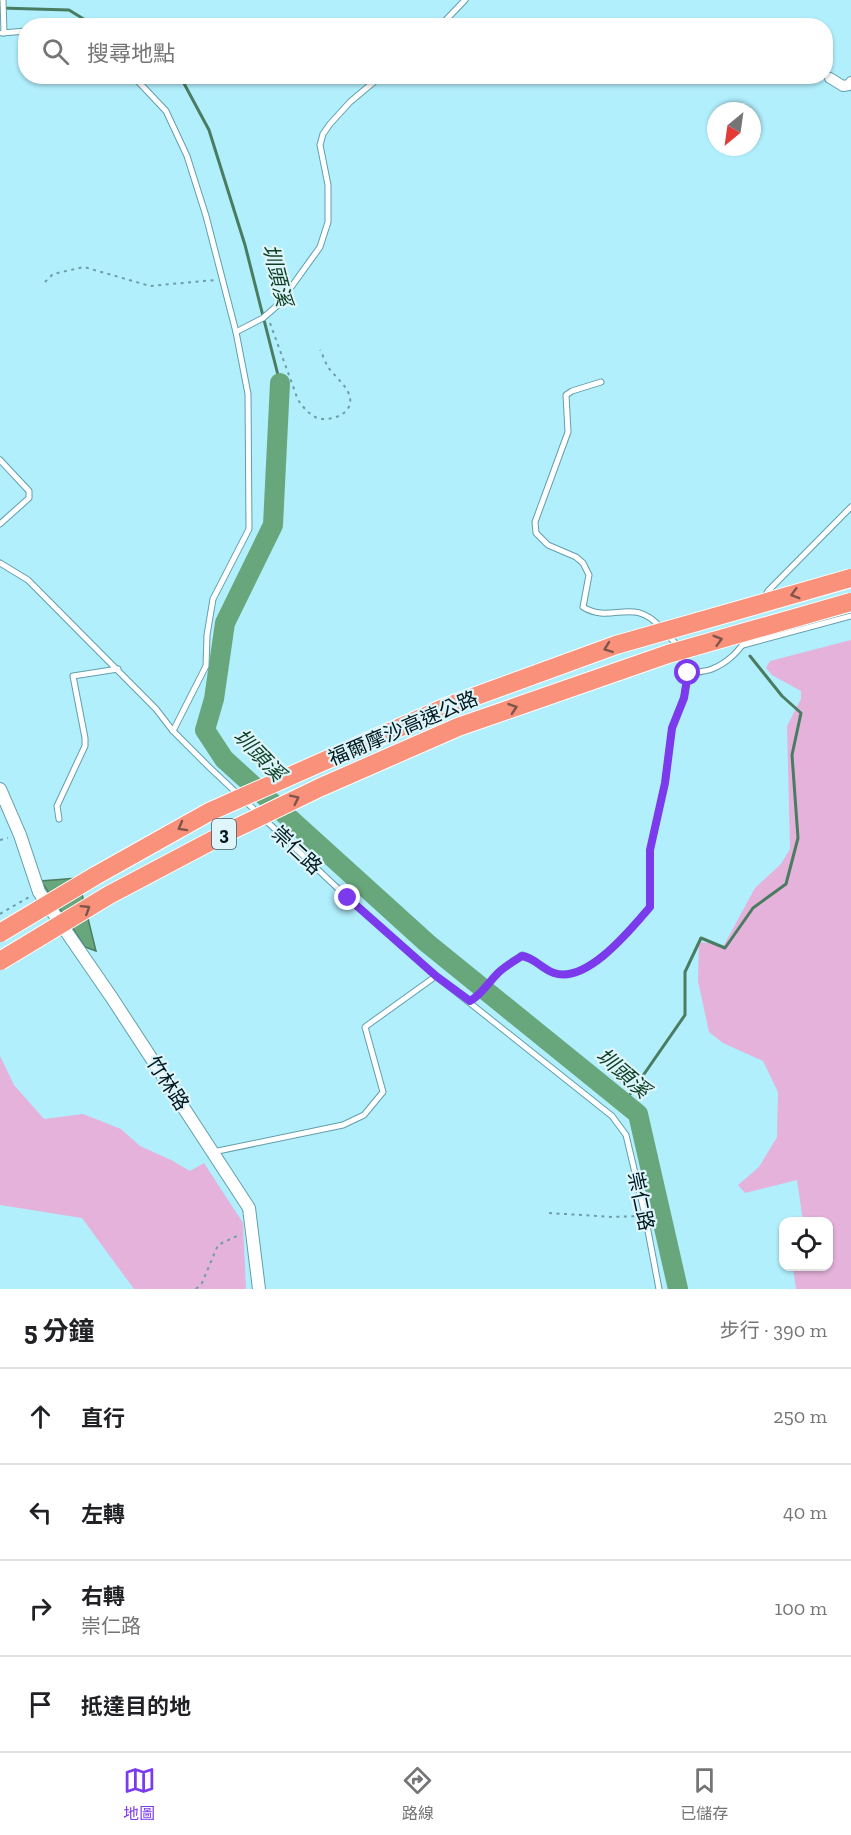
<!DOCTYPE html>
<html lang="zh-TW">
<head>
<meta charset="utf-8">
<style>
	body { margin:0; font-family:"Zilla Slab","Noto Sans TC",serif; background:#f2f2f2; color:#202124 }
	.controls { position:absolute; right:18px; bottom:18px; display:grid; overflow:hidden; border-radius:12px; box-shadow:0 2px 4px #0004 }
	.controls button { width:54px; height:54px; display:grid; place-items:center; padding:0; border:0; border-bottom:2px solid #e0e0e0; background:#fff; color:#202124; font:30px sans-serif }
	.compass { position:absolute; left:707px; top:102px; width:54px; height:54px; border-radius:50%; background:#fff; box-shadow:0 2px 4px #0004; rotate:209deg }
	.stop { position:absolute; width:18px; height:18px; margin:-14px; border:4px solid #7c3aed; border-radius:50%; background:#fff }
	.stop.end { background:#7c3aed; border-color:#fff; box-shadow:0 2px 6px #0008 }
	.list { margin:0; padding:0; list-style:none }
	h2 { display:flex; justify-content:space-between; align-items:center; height:78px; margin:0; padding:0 24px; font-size:26px }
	h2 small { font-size:20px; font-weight:400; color:#757577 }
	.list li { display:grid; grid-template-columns:39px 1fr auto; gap:18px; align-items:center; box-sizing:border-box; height:96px; padding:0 24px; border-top:2px solid #e0e0e0 }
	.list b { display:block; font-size:22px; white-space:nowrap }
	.list p { margin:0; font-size:20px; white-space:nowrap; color:#757577 }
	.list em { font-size:20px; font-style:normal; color:#757577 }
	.icon { flex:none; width:33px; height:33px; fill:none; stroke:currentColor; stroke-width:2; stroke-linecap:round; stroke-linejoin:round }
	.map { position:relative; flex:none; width:851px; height:1289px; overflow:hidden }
	.search { position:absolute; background:#fff; box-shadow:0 2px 4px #0004; left:18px; right:18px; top:18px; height:66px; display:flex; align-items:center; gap:15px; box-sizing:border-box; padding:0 21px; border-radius:24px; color:#757577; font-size:22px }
	.sheet { height:462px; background:#fff }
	nav { display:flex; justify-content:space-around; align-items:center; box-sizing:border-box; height:84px; border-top:2px solid #e0e0e0; background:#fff; font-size:16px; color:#757577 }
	nav a { display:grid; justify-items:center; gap:3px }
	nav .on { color:#7c3aed }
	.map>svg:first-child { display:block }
	.green { fill:#e5b2db }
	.water { fill:#68a77c; stroke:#497c60; stroke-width:1.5 }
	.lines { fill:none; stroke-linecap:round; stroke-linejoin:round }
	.stream { stroke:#497c60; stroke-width:3 }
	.river { stroke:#68a77c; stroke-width:20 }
	.service-casing { stroke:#629eab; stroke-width:7 }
	.minor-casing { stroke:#629eab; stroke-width:12 }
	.tertiary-casing { stroke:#629eab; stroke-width:14 }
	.path { stroke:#6e9da7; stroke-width:2; stroke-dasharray:3 4.5; stroke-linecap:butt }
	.service { stroke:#fff; stroke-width:5 }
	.minor { stroke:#fff; stroke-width:10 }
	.tertiary { stroke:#fff; stroke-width:12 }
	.motorway-bridge-casing { stroke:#fff; stroke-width:20; stroke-linecap:butt }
	.motorway-bridge { stroke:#fa917a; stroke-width:18 }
	.oneway { stroke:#7e544c }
	.route { stroke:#7c3aed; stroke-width:8 }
	.labels { text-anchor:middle; stroke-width:4.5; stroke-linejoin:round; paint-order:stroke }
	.shield { fill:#ddf5fb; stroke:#435a60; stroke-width:1.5 }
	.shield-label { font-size:18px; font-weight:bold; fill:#01181d }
	.street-label { font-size:20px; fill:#01181d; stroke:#ddf5fb }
	.water-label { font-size:21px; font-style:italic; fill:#0c3e20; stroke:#ddf5fb }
</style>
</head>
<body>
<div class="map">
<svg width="851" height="1289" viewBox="0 0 851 1289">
	<rect width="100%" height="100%" fill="#b1effd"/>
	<!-- green -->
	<g class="green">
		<polygon points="851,640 851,1289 796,1289 793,1267 828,1266 828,1222 803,1221 797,1180 745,1193 738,1185 759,1167 777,1137 778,1092 763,1061 723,1043 709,1032 698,981 699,942 724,945 755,888 781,864 790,849 787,726 801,699 801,691 772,675 766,668 770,661"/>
		<polygon points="0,1056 14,1085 44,1119 83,1114 121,1129 140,1146 171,1160 190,1171 204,1163 243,1223 246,1289 134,1289 82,1218 0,1205"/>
	</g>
	<!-- water -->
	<polygon class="water" points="78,878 96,951 85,947 41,881"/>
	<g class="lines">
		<!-- stream -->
		<g class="stream">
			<polyline points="0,8 69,10 95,26"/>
			<polyline points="180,76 209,130 245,245 280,383"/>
			<polyline points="624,1103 685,1015 685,972 701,938 725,948 753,908 786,884 798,838 792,755 801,713 782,696 750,656"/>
		</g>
		<!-- river -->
		<polyline class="river" points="280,383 273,525 225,623 214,699 205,730 224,759 427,943 638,1114 678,1289"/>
		<defs>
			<g id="service">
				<polyline points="3,0 4,33"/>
				<polyline points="440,26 465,0"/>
				<polyline points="2,33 26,31"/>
				<polyline points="133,76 166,111 187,156 206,216 236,332 248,394 249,529 213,599 207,635 206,666 173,731"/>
				<polyline points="236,332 263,318 279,304 320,247 328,222 328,185 320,145 323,134 330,124 350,102 381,76"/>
				<path d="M 601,382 L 572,391 L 566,395 L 568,432 L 535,522 L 536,533 L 548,545 L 576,557 L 583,563 L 589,575 L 583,607 C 612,625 633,595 661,628"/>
				<polyline points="0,460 29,491 29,498 0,524"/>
				<polyline points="0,563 28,580 156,709 173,731 209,767 348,898 436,976 612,1116 626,1135 645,1215 659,1289"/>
				<polyline points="764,598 768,591 851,507"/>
				<polyline points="743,645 851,616"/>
				<path d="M 688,673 C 695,672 705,672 712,669 C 727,663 740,651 747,637"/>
				<polyline points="59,819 57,806 85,746 85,738 73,676 118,669"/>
				<path d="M 470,1001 C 482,995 488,983 498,973 C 504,966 514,961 522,955 C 535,958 542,969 554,973 C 587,984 631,929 650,907 L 650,850 L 665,783 L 672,728 L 684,697 L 688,673 L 675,643 L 668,635"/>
				<polyline points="213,1152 343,1125 364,1115 383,1092 365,1027 436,976"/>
			</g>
			<polyline id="minor" points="830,78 843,86 849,85 851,82"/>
			<polyline id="tertiary" points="0,789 20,835 39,892 112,998 249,1208 259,1289"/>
		</defs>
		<!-- service casing -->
		<use href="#service" class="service-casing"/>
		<!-- minor casing -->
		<use href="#minor" class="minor-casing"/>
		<!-- tertiary casing -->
		<use href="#tertiary" class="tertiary-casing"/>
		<!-- path -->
		<g class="path">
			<polyline points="45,282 53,274 84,267 150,286 215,280"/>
			<path d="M 270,323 L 298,400 C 303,407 308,413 315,417 C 328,423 353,415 350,398 C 348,386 335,377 328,367 C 325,362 323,355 320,350"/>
			<polyline points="0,840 8,838"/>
			<polyline points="0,914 29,897"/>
			<polyline points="549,1213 613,1217 639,1216"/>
			<polyline points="196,1289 202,1283 218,1245 241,1234"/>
		</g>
		<!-- service -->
		<use href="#service" class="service"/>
		<!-- minor -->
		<use href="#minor" class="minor"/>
		<!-- tertiary -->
		<use href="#tertiary" class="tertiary"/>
		<defs>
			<g id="motorway-bridge">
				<polyline points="0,933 95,876 209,812 446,707 616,645 851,578"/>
				<polyline points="0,961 109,895 230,831 321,787 458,727 668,654 851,602"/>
			</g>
		</defs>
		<!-- motorway-bridge casing -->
		<use href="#motorway-bridge" class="motorway-bridge-casing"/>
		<!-- motorway-bridge -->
		<use href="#motorway-bridge" class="motorway-bridge"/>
	</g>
	<!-- one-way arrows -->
	<defs><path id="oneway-chevron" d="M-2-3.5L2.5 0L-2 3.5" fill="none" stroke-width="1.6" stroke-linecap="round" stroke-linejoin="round" transform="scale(1.5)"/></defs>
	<g class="oneway">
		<use href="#oneway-chevron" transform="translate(795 594) rotate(164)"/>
		<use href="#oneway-chevron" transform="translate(718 640) rotate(-16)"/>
		<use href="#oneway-chevron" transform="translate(608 648) rotate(160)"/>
		<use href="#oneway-chevron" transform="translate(513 708) rotate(-19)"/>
		<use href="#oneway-chevron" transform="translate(295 799) rotate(-26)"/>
		<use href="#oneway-chevron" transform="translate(182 827) rotate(151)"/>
		<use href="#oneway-chevron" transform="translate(86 909) rotate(-32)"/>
	</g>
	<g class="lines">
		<!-- route -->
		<path class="route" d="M 348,898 L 436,976 L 470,1001 C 481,995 488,983 498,973 C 504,967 514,961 522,956 C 535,958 542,969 554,973 C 587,984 631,929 650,907 L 650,850 L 665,783 L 672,728 L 684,698 L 688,673"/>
	</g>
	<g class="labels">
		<!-- shield labels -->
		<rect class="shield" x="212" y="819" width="24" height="30" rx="4.5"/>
		<g class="shield-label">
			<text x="224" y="840">3</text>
		</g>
		<!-- street labels -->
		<g class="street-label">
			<text transform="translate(403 728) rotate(-23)" y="7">福爾摩沙高速公路</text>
			<text transform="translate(297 850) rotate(43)" y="7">崇仁路</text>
			<text transform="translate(168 1083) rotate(57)" y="7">竹林路</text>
			<text transform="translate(641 1201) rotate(78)" y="7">崇仁路</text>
		</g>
		<!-- water labels -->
		<g class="water-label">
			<text transform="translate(277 275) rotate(76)" y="7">圳頭溪</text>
			<text transform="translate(259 755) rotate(46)" y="7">圳頭溪</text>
			<text transform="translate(623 1073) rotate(41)" y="7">圳頭溪</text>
		</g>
	</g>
</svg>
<div class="controls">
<button><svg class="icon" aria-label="locate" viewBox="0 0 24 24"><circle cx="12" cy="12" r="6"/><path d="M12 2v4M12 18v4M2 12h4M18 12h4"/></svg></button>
</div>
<svg class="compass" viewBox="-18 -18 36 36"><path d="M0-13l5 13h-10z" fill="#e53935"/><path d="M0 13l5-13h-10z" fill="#757577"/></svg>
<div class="stop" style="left:688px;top:673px"></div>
<div class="stop end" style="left:348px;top:898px"></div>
<div class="search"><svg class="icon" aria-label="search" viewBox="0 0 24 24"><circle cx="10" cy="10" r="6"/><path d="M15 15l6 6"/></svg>搜尋地點</div>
</div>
<section class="sheet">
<h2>5 分鐘<small>步行 · 390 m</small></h2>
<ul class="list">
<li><svg class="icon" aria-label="ahead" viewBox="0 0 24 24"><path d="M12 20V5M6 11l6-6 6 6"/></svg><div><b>直行</b></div><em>250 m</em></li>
<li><svg class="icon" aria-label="left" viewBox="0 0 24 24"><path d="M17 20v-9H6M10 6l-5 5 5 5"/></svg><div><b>左轉</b></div><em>40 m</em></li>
<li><svg class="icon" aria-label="right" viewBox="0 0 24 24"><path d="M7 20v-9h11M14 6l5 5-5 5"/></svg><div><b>右轉</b><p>崇仁路</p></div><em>100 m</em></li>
<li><svg class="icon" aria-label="arrive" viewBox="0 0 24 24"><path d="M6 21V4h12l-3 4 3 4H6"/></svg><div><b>抵達目的地</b></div></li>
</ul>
</section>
<nav>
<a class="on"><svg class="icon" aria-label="map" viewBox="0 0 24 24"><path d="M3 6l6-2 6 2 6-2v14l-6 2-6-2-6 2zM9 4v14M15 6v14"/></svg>地圖</a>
<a><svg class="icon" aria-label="directions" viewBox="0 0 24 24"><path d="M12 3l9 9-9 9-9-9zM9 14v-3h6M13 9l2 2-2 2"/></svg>路線</a>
<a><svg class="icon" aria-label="saved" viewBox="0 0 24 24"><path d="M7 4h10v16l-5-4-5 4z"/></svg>已儲存</a>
</nav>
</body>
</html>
